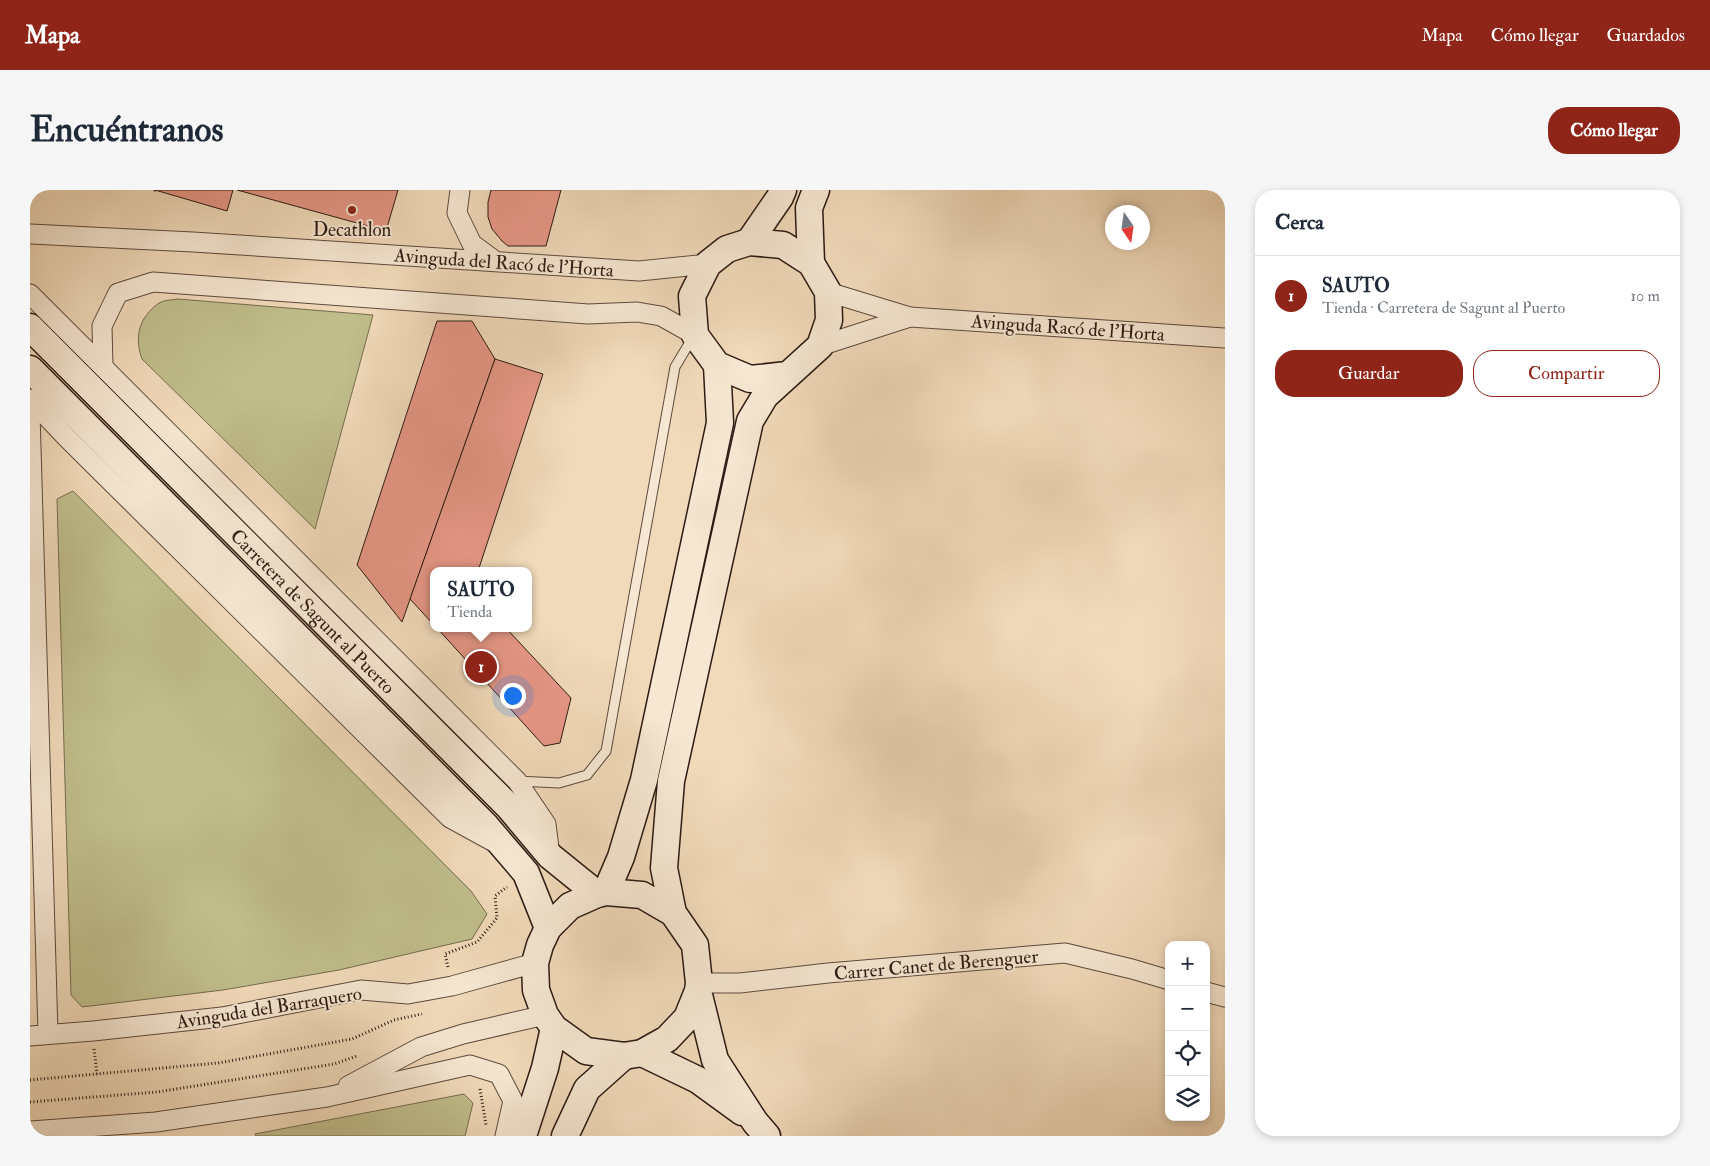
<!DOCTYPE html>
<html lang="es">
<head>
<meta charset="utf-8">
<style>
	body { margin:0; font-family:"IM FELL Double Pica",serif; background:#f6f6f7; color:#1f2937 }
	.controls { position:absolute; right:15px; bottom:15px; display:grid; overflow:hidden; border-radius:10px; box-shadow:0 2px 8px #0003 }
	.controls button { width:45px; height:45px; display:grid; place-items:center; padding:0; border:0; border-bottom:1px solid #e0e1e3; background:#fff; color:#1f2937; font:25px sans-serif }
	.compass { position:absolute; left:1075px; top:15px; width:45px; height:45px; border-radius:50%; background:#fff; box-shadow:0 2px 8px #0003; rotate:167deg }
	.you { position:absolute; left:482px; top:505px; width:18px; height:18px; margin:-12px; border:4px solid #fff; border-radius:50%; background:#1a73e8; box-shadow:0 0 0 8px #1a73e833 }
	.badge { display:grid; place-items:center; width:32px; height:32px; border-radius:50%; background:#8f2418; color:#fff; font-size:16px; font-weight:700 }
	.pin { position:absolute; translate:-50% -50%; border:2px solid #fff; box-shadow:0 1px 5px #0006 }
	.popup { position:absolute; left:400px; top:377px; width:102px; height:65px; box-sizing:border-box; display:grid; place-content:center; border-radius:10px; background:#fff; filter:drop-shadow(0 1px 4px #0005); font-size:16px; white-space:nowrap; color:#747a83 }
	.popup b { font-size:19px; color:#1f2937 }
	.popup::after { content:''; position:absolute; left:50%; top:100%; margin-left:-10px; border:10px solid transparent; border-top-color:#fff }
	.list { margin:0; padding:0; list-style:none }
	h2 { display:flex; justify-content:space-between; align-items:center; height:65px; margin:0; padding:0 20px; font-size:21px }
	h2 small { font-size:16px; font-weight:400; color:#747a83 }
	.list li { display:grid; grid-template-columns:32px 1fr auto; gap:15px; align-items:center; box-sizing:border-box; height:80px; padding:0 20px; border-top:1px solid #e0e1e3 }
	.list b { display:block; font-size:19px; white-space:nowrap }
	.list p { margin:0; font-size:16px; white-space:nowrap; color:#747a83 }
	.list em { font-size:16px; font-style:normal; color:#747a83 }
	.actions { display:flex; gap:10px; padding:15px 20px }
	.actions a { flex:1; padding:11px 0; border:1px solid #8f2418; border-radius:20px; text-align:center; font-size:18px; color:#8f2418 }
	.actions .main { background:#8f2418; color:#fff }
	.icon { flex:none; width:28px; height:28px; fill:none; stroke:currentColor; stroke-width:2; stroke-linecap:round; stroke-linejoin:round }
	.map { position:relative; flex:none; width:1195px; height:946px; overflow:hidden; border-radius:20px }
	header { display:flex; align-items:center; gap:30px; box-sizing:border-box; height:70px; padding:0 25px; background:#8f2418; color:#fff }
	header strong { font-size:24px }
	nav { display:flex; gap:28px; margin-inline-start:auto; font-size:18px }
	.intro { display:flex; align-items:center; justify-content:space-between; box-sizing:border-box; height:120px; padding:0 30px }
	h1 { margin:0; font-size:35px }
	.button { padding:12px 22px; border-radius:20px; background:#8f2418; color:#fff; font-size:18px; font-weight:700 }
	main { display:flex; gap:30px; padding:0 30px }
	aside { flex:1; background:#fff; border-radius:20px; box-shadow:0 2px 8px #0003 }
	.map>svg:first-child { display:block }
	.green { fill:#c0be8c; stroke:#766c50 }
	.building { fill:#e69786; stroke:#2d1a14 }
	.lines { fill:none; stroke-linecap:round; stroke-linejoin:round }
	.lane-casing { stroke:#5e4a3e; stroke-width:11 }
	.street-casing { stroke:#5e4a3e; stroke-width:21 }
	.secondary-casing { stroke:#2d1a14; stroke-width:29 }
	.path { stroke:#2d1a14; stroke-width:3; stroke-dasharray:1 2.5; stroke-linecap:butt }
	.lane { stroke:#f6e7d2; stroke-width:9 }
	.street { stroke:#f6e7d2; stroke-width:19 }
	.secondary { stroke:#f6e7d2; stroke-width:26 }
	.poi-dot { fill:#8f2418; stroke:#f6e7d2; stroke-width:2 }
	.labels { text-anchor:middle; stroke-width:4; stroke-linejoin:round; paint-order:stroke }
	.poi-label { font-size:19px; fill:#2d1a14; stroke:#f6e7d2 }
	.street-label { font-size:19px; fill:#2d1a14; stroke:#f6e7d2 }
</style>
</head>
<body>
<header>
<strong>Mapa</strong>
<nav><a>Mapa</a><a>Cómo llegar</a><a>Guardados</a></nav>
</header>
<div class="intro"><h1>Encuéntranos</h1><a class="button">Cómo llegar</a></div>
<main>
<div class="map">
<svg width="1195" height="946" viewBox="0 0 1195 946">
	<rect width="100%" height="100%" fill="#f1daba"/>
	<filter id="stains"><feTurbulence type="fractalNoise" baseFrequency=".004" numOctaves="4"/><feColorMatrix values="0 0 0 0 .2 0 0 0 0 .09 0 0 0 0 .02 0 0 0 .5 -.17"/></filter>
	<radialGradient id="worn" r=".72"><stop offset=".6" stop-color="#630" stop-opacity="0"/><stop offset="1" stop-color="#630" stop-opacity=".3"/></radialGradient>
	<!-- green -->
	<g class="green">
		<path d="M 148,109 L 343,125 L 285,339 L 112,169 C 104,147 109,127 129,113 C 134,110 142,110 148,109 Z"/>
		<polygon points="43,301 441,701 457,724 442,749 309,780 193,800 52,817 41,805 27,309"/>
		<polygon points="434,904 443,913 435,946 226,946 225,944"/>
	</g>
	<!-- building -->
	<g class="building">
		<polygon points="125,0 203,0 197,21"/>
		<polygon points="207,0 368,0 356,41"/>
		<polygon points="461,0 531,0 516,56 478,56 472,51 462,39 458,27 458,12"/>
		<polygon points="407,131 442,131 465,169 372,432 327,375"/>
		<polygon points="465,169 513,184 448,381 404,381 404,435 380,409"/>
		<polygon points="407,438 476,438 541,508 530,553 514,556"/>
	</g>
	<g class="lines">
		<defs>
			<polyline id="lane" points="487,591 529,593 557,585 576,561 645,177 663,147"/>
			<g id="street">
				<polyline points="430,0 427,23 442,54 465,71"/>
				<polyline points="0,44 163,52 609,81 678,74"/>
				<polyline points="798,102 880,127 1195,148"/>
				<polyline points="0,104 487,591 516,634 520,666"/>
				<polyline points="790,156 880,127"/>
				<polyline points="73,176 72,136 88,103 123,92 558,124 607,122 631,126 665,145"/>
				<polyline points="0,209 37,248 420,628 462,651"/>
				<polyline points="0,223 18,844"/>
				<polyline points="669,793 710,793 798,783 1035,763 1102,779 1139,790"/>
				<polyline points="1176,802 1195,807"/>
				<polyline points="0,846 63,841 192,827 331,800 378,804 422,796 505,773"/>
				<polyline points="318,896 391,857 433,844 515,825"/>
				<polyline points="0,941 126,932 297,907 440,875 469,884 483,911 475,946"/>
			</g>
			<g id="secondary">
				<polyline points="719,52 750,7 753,0"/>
				<polyline points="781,73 779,18 786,0"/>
				<path id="s1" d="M 0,137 L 478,616 L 520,666 L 567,704"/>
				<polyline points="0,179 455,635 496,683 518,738"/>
				<polyline points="576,702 591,667 614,590 690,233 687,175"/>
				<polyline points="643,723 612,705 576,702 567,704 540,716 518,738 510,755 505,773 506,800 515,825 524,838 556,861 594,866 612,863 637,849 657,828 668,801 669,793 665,755 643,723 634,678 641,591 720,231 735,206 790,156 799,130 798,102 781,73 753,55 719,52 697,59 678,74 662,106 665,145 687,175 720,189 757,185"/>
				<polyline points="668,801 685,870 725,932 737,946"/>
				<polyline points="612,863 668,890 712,922"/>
				<polyline points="493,946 515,878 524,838"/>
				<polyline points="535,946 557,899 594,866"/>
			</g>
		</defs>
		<!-- lane casing -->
		<use href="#lane" class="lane-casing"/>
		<!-- street casing -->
		<use href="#street" class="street-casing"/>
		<!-- secondary casing -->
		<use href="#secondary" class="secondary-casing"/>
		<!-- path -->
		<g class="path">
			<polyline points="124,1 125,0"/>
			<polyline points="418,777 415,764 447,752 467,728 465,706 477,697"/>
			<polyline points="64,859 67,884"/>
			<polyline points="0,890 188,873 322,849 364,830 392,824"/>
			<polyline points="450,899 456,935"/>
			<polyline points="0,912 127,902 304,874 327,866"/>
		</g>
		<!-- lane -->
		<use href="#lane" class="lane"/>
		<!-- street -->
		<use href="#street" class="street"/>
		<!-- secondary -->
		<use href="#secondary" class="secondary"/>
	</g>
	<!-- markers -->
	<circle class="poi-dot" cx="322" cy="20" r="5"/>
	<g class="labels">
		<!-- poi labels -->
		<g class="poi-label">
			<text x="322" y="46">Decathlon</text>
		</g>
		<!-- street labels -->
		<g class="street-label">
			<text transform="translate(474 72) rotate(4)" y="7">Avinguda del Racó de l'Horta</text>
			<text transform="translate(1038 137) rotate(4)" y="7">Avinguda Racó de l'Horta</text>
			<text dy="7" stroke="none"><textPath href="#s1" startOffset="401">Carretera de Sagunt al Puerto</textPath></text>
			<text transform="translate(906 774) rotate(-5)" y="7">Carrer Canet de Berenguer</text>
			<text transform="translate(239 817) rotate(-9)" y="7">Avinguda del Barraquero</text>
		</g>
	</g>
	<rect width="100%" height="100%" filter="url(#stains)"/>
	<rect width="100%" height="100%" fill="url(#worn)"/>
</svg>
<div class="controls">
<button>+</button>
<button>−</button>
<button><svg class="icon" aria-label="locate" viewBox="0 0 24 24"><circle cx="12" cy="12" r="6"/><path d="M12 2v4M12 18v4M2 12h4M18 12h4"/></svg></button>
<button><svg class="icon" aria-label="layers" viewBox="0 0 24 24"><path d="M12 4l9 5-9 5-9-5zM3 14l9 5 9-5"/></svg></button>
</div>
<svg class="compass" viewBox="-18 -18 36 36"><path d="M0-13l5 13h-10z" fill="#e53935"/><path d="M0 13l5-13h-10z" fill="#747a83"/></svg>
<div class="you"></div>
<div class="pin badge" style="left:451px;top:477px">1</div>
<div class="popup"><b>SAUTO</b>Tienda</div>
</div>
<aside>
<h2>Cerca<small></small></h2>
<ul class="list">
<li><span class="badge">1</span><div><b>SAUTO</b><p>Tienda · Carretera de Sagunt al Puerto</p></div><em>10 m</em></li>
</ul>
<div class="actions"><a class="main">Guardar</a><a>Compartir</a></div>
</aside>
</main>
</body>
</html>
